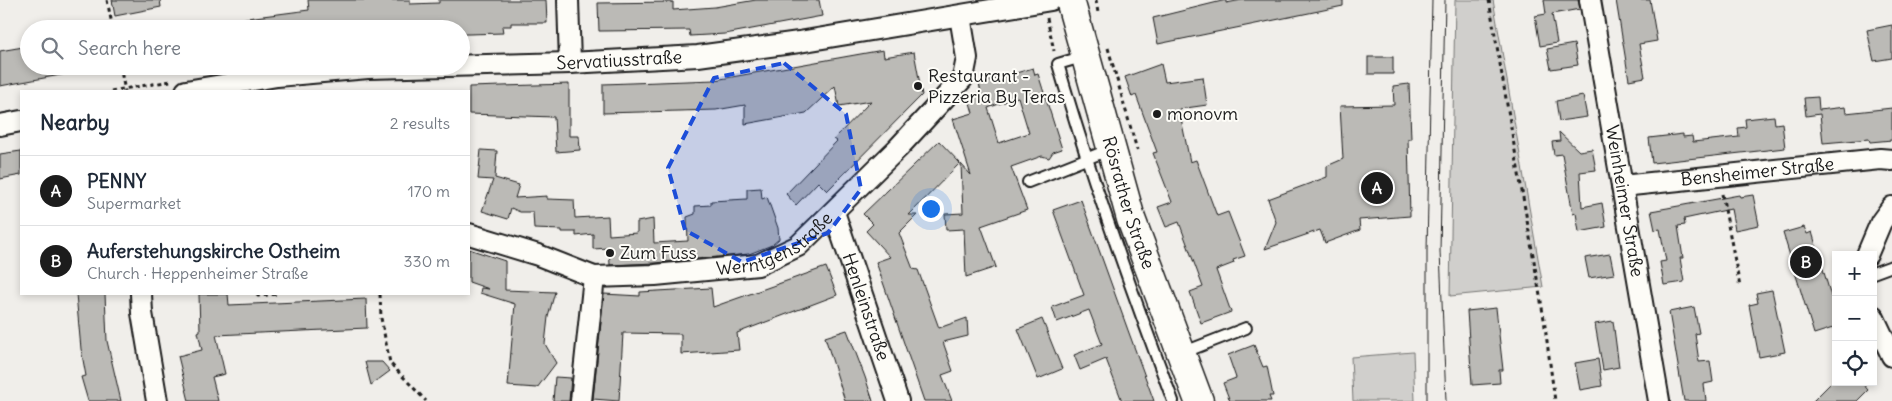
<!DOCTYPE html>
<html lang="en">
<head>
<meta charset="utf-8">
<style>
	body { margin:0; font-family:Delius,sans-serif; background:#f6f6f7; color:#1f2937 }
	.controls { position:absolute; right:15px; bottom:15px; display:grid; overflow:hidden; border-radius:0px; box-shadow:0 2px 8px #0003 }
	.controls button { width:45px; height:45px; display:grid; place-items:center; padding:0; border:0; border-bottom:1px solid #e0e1e3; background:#fff; color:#1f2937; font:25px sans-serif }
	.you { position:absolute; left:930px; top:208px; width:18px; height:18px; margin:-12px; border:4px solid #fff; border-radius:50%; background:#1a73e8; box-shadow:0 0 0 8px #1a73e833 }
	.badge { display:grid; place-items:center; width:32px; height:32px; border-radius:50%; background:#1c1c1c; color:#fff; font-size:16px; font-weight:700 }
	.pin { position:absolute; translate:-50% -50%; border:2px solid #fff; box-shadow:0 1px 5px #0006 }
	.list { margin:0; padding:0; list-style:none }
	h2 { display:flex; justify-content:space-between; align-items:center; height:65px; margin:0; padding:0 20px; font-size:21px }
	h2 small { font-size:16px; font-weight:400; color:#747a83 }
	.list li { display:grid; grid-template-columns:32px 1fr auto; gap:15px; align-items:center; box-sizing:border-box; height:70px; padding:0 20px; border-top:1px solid #e0e1e3 }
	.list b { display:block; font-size:19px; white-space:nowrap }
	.list p { margin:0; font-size:16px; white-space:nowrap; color:#747a83 }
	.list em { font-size:16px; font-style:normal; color:#747a83 }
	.icon { flex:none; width:28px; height:28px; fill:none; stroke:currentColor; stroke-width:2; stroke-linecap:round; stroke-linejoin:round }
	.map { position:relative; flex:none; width:1892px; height:401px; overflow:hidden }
	.search { position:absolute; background:#fff; box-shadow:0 2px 8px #0003; left:20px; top:20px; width:450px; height:55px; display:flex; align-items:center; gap:12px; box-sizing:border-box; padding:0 18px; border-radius:28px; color:#747a83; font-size:19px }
	.panel { position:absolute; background:#fff; box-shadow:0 2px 8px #0003; left:20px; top:90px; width:450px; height:205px; border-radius:0px }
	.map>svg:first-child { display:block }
	.green { fill:#d0cfcc; stroke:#767674 }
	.building { fill:#bbbab6; stroke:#1c1c1c; fill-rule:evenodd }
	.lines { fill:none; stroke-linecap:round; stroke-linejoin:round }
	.service-casing { stroke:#1c1c1c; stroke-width:14 }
	.minor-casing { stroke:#1c1c1c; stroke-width:24 }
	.secondary-casing { stroke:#1c1c1c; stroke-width:31 }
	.path { stroke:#1c1c1c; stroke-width:3; stroke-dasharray:4 4; stroke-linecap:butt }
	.service { stroke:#fdfcf7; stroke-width:10 }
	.minor { stroke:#fdfcf7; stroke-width:20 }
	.secondary { stroke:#fdfcf7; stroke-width:28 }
	.tram { stroke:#1c1c1c; stroke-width:1 }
	.marked { fill:#1d4ed8; fill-opacity:0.2; stroke:#1d4ed8; stroke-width:4; stroke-dasharray:10 6; stroke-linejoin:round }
	.poi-dot { fill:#1c1c1c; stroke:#fdfcf7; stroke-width:2 }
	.labels { text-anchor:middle; stroke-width:4; stroke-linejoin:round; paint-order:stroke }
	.street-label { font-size:18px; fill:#1c1c1c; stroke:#fdfcf7 }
	.poi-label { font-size:18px; fill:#1c1c1c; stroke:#fdfcf7; text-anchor:start }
</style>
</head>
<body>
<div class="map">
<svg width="1892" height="401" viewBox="0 0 1892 401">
	<rect width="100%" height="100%" fill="#f0eeea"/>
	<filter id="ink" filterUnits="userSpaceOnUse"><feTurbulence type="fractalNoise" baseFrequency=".02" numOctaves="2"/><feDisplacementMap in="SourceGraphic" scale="10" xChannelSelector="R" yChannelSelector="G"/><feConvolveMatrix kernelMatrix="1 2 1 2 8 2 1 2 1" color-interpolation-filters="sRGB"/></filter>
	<g filter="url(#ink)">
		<!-- green -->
		<g class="green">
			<polygon points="1455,0 1493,0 1543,287 1450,296"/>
			<polygon points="1413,352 1415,401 1353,401 1351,357"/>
		</g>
		<!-- building -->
		<g class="building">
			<polygon points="112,0 160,0 161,7 115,16"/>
			<polygon points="308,0 410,0 410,4 439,3 439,0 546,0 547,23 511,23 511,26 502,26 503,33 469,34 461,34 461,29 233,29 232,20 309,10"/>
			<polygon points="756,0 819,0 822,16 725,34 690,36 689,30 599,31 598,3 673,2 673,10 715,7"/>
			<polygon points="1226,0 1226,3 1242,0 1343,0 1343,6 1158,44 1153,18"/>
			<polygon points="1544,0 1578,0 1580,9 1552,14 1557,43 1540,46 1535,16 1546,14"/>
			<polygon points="1616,0 1650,0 1657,41 1639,44 1645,77 1629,80"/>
			<polygon points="1892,25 1892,58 1874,61 1867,30"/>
			<polygon points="1574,44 1578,65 1551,69 1547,49"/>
			<polygon points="29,46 29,66 66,66 66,74 0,86 0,51"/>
			<polygon points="883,50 884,57 914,52 922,95 827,191 818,182 796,205 786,194 837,141 834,139 871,101 839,106 835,86 806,113 745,124 745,105 716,110 603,113 603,84 715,80"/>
			<rect x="1368" y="57" width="25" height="17"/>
			<polygon points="1161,64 1165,82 1203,77 1207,105 1179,109 1190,162 1196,160 1217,216 1228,212 1245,256 1233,260 1234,263 1216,270 1231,312 1201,323 1190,292 1203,287 1179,222 1166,227 1158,207 1172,202 1153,153 1157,152 1136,95 1132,97 1125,77"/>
			<path d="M 1033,68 L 1035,75 L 1038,74 L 1062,149 L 1053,152 L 1049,158 L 1042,156 L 1011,167 L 1027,210 L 981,226 L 996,267 L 966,277 L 964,229 L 946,230 L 945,214 L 963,213 L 961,164 L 971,175 L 953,119 L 973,113 L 968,96 L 981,92 L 979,84 ZM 1018,97 L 1029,133 L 999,143 L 988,108 Z"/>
			<polygon points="569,84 569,136 579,136 580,150 556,152 554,117 469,114 469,87"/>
			<polygon points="1409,84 1411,139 1408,139 1410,216 1359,220 1360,230 1325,243 1320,230 1265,249 1276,222 1268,199 1327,177 1327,166 1343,159 1340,106 1394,105 1393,86"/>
			<polygon points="1583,96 1587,117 1559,121 1556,101"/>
			<polygon points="1818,97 1819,110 1845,107 1846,113 1892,108 1892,140 1870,142 1869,139 1823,143 1820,114 1806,116 1804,98"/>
			<polygon points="1774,116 1775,124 1782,123 1785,148 1652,163 1649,138 1683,134 1683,137 1692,136 1693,142 1739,137 1738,128 1746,127 1745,119"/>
			<polygon points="1559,132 1579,151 1592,149 1596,170 1580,172 1582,207 1602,203 1606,227 1579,232 1576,213 1573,214 1562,154 1554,155 1552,142 1560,141"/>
			<polygon points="939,141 960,163 909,215 917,215 899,233 913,269 918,270 939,328 967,318 968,336 943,342 953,371 942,375 952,401 924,401 876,262 890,257 866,231 873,224 863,214"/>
			<polygon points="481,150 497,151 495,178 519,185 515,198 547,196 547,199 574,200 575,218 608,216 609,235 637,233 637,222 653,219 654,243 688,241 687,217 695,214 695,206 711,205 711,201 747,199 747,189 761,188 762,199 767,197 778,228 779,239 772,245 749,254 654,263 610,265 609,248 593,249 593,234 576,236 576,232 562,232 562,230 534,229 533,212 520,212 511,208 508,219 482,211 493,180 478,179"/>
			<polygon points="21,151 21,175 0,179 0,154"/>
			<polygon points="1739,195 1740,197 1753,195 1759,225 1735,230 1731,209 1684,219 1685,225 1678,226 1683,258 1680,258 1684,282 1664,285 1660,262 1666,261 1660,229 1655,230 1651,211"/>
			<polygon points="1081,200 1129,333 1154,401 1122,401 1106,359 1080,370 1074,355 1102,344 1089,310 1057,322 1052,307 1084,295 1053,210"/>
			<polygon points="1804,227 1807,234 1812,232 1836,313 1836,327 1814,334 1783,233"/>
			<polygon points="469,249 505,261 505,290 555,292 548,317 545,344 556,363 537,388 508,386 515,304 480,293 481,288 489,289 469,282"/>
			<polygon points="1610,254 1614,274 1589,278 1585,258"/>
			<polygon points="826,267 837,295 737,333 739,350 681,354 681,334 623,333 619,401 593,399 604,294 640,296 640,292 711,288 713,307"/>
			<polygon points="1772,290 1785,352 1759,357 1749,305 1758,303 1756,293"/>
			<polygon points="76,294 105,294 107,341 121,401 88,401 81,377 86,376 81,349"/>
			<polygon points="199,294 228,294 229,305 366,299 367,328 216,335 225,374 212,377 218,401 189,401 178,356 202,350 198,332 200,331"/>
			<polygon points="1694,307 1699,333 1695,334 1699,362 1710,361 1713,382 1704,384 1706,401 1684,401 1669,312"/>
			<polygon points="1496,308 1503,370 1499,370 1500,383 1472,385 1467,311"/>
			<polygon points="1042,319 1062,369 1038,379 1018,329"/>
			<polygon points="1613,321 1619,367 1603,370 1595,324"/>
			<polygon points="847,330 865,377 873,401 845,401 825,337"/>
			<polygon points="1254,345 1263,367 1267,366 1273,396 1269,396 1271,401 1230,401 1223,383 1236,378 1228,355"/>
			<polygon points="1598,359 1602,386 1580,390 1575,363"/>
			<polygon points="365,362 382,362 390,371 371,385"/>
			<polygon points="555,377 571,378 569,401 553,401"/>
			<polygon points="1832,382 1861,382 1868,390 1857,401 1813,401"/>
		</g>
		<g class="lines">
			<defs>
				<g id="service">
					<path d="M 1085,56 L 1058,64 C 1091,179 1131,290 1173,401"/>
					<polyline points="1028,182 1111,149"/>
					<polyline points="1873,273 1892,266"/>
					<polyline points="1182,353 1246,328"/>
				</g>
				<g id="minor">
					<polyline points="568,0 570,63"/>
					<path id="s1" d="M 1590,0 L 1659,401"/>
					<path id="s2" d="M 186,91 L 277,76 L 368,68 L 570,63 L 698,56 L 799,42 L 1051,0"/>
					<polyline points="0,125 21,121"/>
					<path id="s3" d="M 1622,186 L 1880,159 L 1892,160"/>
					<path id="s4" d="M 834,212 L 898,401"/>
					<path id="s5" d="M 469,234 L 538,255 L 594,277 L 655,275 L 758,265 L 798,246 L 898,148 L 963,78 L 967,58 L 960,16"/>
					<polyline points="1867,255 1881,222 1892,207"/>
					<polyline points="141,294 142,313 157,401"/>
					<polyline points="1873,316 1892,356"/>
					<polyline points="581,401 594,277"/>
				</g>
				<g id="secondary">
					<path id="s6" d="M 1070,0 L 1131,219 L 1199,401"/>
				</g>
			</defs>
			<!-- service casing -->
			<use href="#service" class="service-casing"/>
			<!-- minor casing -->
			<use href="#minor" class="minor-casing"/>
			<!-- secondary casing -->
			<use href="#secondary" class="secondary-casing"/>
			<!-- path -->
			<g class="path">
				<polyline points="107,0 113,29"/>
				<polyline points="1096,0 1098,13"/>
				<polyline points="1489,0 1544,319 1555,401"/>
				<polyline points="1047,18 1054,51"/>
				<polyline points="1108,48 1137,150"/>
				<polyline points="120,66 125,91"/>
				<polyline points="111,91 171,81"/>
				<polyline points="1722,194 1740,287"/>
				<polyline points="257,294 258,296 277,294"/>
				<polyline points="380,294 381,318 390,363 426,401"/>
			</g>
			<!-- service -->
			<use href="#service" class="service"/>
			<!-- minor -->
			<use href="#minor" class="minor"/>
			<!-- secondary -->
			<use href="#secondary" class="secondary"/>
			<!-- tram -->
			<g class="tram">
				<polyline points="1445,0 1440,251 1446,401"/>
				<polyline points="1427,401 1427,251 1432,0"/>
			</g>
		</g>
	</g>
	<!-- marked area -->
	<path class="marked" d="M 784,63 L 846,114 L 861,189 L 828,233 L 742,262 L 685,230 L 668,168 L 714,78 Z"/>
	<!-- markers -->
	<g class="poi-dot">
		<circle cx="918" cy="86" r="5"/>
		<circle cx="1157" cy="114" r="5"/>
		<circle cx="610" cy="253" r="5"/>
	</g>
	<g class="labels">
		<!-- street labels -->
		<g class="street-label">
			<text dy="6" stroke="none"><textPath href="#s2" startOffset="435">Servatiusstraße</textPath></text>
			<text dy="6" stroke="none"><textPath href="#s3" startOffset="136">Bensheimer Straße</textPath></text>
			<text dy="6" stroke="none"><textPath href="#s1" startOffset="204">Weinheimer Straße</textPath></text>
			<text dy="6" stroke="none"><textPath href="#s6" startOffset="211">Rösrather Straße</textPath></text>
			<text dy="6" stroke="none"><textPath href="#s5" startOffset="320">Werntgenstraße</textPath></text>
			<text dy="6" stroke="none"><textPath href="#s4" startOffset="100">Henleinstraße</textPath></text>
		</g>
		<!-- poi labels -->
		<g class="poi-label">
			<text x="928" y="82">Restaurant -<tspan x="928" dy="21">Pizzeria By Teras</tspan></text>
			<text x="1167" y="120">monovm</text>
			<text x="620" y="259">Zum Fuss</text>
		</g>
	</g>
</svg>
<div class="controls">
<button>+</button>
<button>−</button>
<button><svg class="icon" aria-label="locate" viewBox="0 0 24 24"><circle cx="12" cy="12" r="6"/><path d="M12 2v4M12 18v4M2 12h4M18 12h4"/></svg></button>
</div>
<div class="you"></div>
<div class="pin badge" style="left:1377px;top:188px">A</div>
<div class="pin badge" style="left:1806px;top:262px">B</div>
<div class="search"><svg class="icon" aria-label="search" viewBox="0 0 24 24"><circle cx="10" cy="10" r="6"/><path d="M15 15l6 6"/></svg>Search here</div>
<section class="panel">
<h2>Nearby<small>2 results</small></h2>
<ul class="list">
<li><span class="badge">A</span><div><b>PENNY</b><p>Supermarket</p></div><em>170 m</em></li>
<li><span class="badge">B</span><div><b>Auferstehungskirche Ostheim</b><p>Church · Heppenheimer Straße</p></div><em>330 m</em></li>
</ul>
</section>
</div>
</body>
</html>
